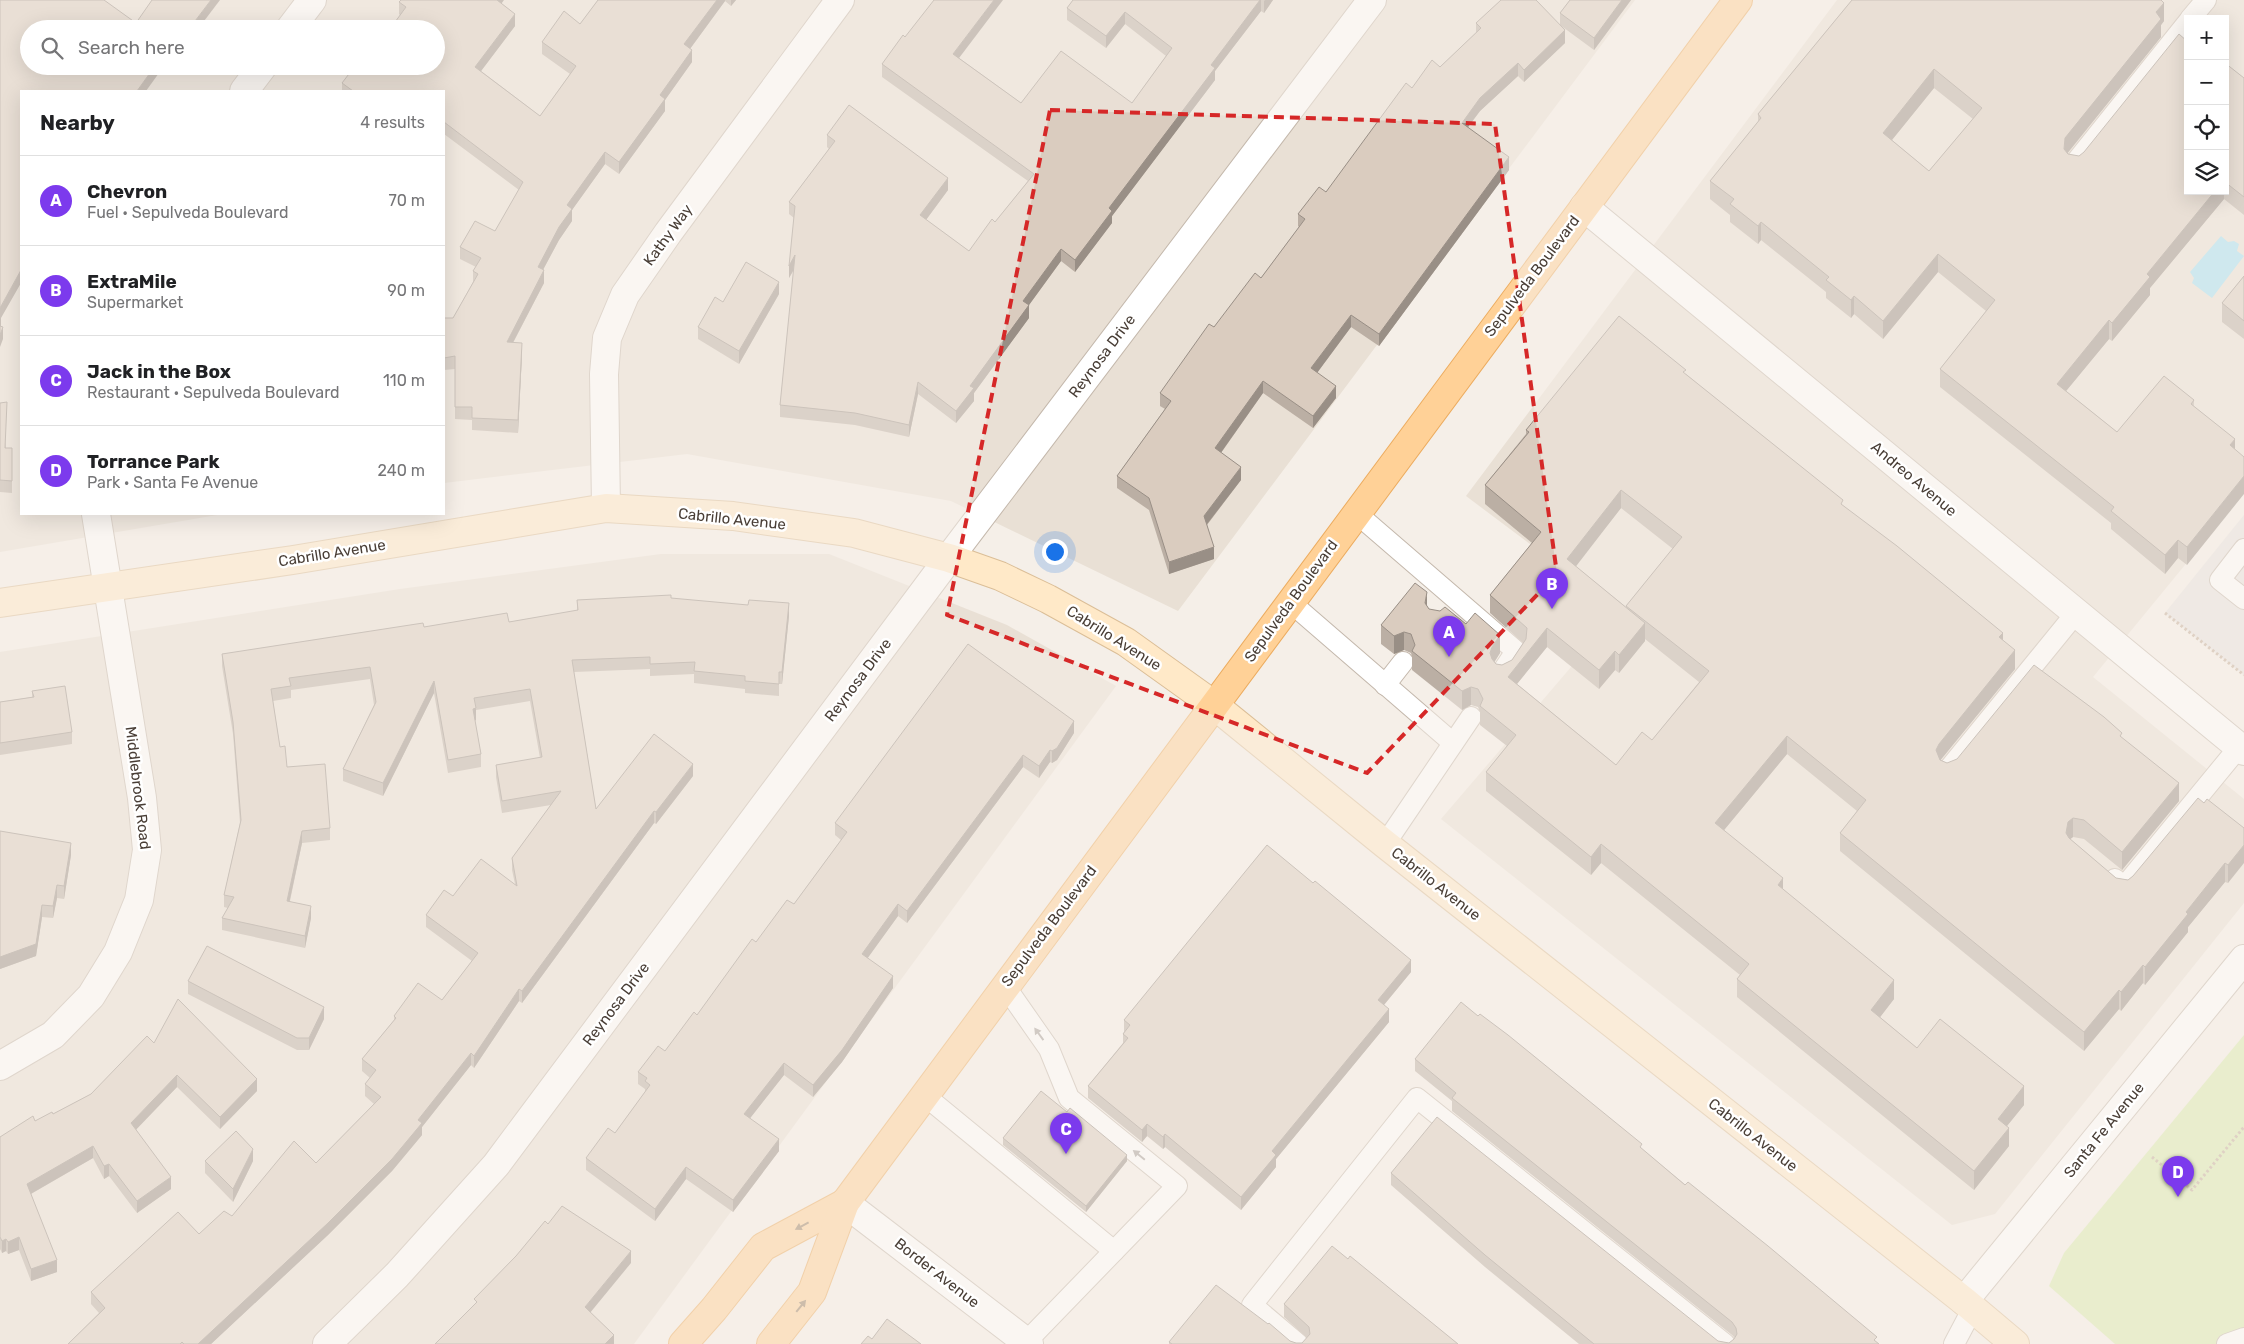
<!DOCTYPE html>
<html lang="en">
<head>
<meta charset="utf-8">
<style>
	body { margin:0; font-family:Rubik,sans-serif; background:#f2f2f2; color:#202124 }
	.controls { position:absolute; right:15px; top:15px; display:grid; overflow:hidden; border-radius:0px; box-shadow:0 5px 20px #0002 }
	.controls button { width:45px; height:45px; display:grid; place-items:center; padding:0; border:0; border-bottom:1px solid #e0e0e0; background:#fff; color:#202124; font:25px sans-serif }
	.you { position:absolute; left:1054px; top:551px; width:18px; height:18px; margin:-12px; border:4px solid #fff; border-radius:50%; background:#1a73e8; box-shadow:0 0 0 8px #1a73e833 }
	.badge { display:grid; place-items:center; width:32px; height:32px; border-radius:50%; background:#7c3aed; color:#fff; font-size:16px; font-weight:700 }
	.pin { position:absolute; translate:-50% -41px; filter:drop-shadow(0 1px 2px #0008) }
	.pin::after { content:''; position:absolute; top:26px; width:18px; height:15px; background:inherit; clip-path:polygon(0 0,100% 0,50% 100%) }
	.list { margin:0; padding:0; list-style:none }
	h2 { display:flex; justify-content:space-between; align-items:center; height:65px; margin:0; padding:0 20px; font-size:21px }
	h2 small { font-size:16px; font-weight:400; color:#757577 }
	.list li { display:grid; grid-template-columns:32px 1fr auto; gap:15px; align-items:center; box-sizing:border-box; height:90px; padding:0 20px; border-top:1px solid #e0e0e0 }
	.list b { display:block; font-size:19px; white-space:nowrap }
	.list p { margin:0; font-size:16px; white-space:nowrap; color:#757577 }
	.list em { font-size:16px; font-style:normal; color:#757577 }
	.icon { flex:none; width:28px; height:28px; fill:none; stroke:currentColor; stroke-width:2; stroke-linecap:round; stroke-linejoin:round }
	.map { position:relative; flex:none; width:2244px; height:1344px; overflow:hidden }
	.search { position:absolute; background:#fff; box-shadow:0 5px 20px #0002; left:20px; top:20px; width:425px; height:55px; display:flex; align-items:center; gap:12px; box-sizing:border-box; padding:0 18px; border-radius:28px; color:#757577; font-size:19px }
	.panel { position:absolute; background:#fff; box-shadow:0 5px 20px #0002; left:20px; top:90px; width:425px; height:425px; border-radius:0px }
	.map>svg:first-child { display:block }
	.residential { fill:#e9e0d5; fill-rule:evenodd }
	.green { fill:#d9ecae }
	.parking { fill:#e6e2e0 }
	.water { fill:#a0e0f5 }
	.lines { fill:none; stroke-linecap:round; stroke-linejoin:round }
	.lane-casing { stroke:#c4b8ac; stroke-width:22 }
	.street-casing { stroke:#c4b8ac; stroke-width:30 }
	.secondary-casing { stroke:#dbbe97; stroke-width:30 }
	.primary-casing { stroke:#ecac5f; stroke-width:30 }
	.path { stroke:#c4ae9a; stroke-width:3; stroke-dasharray:2.5 2.5; stroke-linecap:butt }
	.lane { stroke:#fff; stroke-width:20 }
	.street { stroke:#fff; stroke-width:28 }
	.secondary { stroke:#ffe9c8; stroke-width:28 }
	.primary { stroke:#ffd197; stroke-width:28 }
	.wall { fill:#bbafa4; fill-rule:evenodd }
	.shaded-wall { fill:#998f86 }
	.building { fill:#daccbf; stroke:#998f86; fill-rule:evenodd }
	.oneway { fill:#a49e9a }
	.oneway2 { fill:#9b8062 }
	.marked { fill:none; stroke:#d62828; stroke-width:4; stroke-dasharray:10 6; stroke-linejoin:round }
	.labels { text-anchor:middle; stroke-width:5; stroke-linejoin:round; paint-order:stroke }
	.street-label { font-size:15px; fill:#493e36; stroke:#fff }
</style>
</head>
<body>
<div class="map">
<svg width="2244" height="1344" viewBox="0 0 2244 1344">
	<rect width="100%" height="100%" fill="#f5efe8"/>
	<!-- residential -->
	<g class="residential">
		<path d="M 0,0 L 1635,0 L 1178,611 L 951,501 L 687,454 L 444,483 L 444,91 L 21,91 L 21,514 L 223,514 L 0,552 ZM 29,29 L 436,29 L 436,66 L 29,66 Z"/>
		<path d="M 1837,0 L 2244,0 L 2244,493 L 2093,677 L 2244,799 L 2244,903 L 1995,1214 L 1952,1225 L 1441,819 L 1619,611 L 1466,496 ZM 2188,19 L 2225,19 L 2225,191 L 2188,191 Z"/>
		<polygon points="661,554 829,554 1007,625 1116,686 634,1344 0,1344 0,652 400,589"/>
	</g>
	<!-- green -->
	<polygon class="green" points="2244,1035 2244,1344 2115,1344 2049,1286 2064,1253"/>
	<!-- parking -->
	<polygon class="parking" points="2244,515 2244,675 2165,613"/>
	<!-- water -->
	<polygon class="water" points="2221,236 2228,242 2234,241 2239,244 2237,251 2244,256 2212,298 2192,283 2194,278 2190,272"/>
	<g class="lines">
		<defs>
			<g id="lane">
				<polyline points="2190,19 2206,0"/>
				<polyline points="2075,163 2188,22"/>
				<polyline points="1356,513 1516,651 1502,672"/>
				<polyline points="2244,549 2220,580 2244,599"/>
				<polyline points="1290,602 1453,743"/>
				<polyline points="1385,685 1403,662"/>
				<polyline points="1948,770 2076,613"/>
				<polyline points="1385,844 1471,717"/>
				<polyline points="2115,879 2124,887 2239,747"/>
				<polyline points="1005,986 1049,1049 1069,1098 1177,1186 1026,1342"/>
				<polyline points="924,1095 1114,1251"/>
				<polyline points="1298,1344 1252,1305 1417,1098 1725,1344"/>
				<polyline points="1954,1344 1973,1308"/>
				<polyline points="2227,1344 2244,1338"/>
			</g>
			<g id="street">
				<polyline points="290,29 312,0"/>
				<polyline points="244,91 263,66"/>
				<polyline points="1584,207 2244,751"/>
				<polyline points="606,508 604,374 607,338 625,295 668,233 840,0"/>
				<polyline points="0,1066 53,1035 91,996 118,952 139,900 147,850 142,798 96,514"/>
				<polyline points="845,1203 1029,1344"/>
				<polyline points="1964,1301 2244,959"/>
				<polyline points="327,1344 397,1275 496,1165 949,558 1372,0"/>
			</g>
			<polyline id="secondary" points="0,603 293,560 606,508 733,516 854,533 949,558 1000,576 1048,599 1126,642 1214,705 1385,844 1964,1301 2015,1344"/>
			<g id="primary">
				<polyline points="683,1344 714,1309 763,1247 845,1203"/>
				<polyline points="771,1344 812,1292 845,1203 1738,0"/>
			</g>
		</defs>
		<!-- lane casing -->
		<use href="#lane" class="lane-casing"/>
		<!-- street casing -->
		<use href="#street" class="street-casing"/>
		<!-- secondary casing -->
		<use href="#secondary" class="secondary-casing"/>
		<!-- primary casing -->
		<use href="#primary" class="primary-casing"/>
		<!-- path -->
		<g class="path">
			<polyline points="2165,613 2244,675"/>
			<polyline points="2152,1157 2192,1190 2244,1127"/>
		</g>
		<!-- lane -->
		<use href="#lane" class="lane"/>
		<!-- street -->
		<use href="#street" class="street"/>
		<!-- secondary -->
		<use href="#secondary" class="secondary"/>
		<!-- primary -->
		<use href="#primary" class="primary"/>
	</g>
	<!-- wall -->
	<g class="wall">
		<polygon points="598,0 736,0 731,6 725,1 690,49 692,62 665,100 665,111 619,174 605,164 572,210 572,221 559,240 543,270 544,283 513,343 522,355 518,433 472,430 472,420 455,419 455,369 444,370 444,318 453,318 473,282 473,271 476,267 460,259 460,247 495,231 519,190 444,134 444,91 342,91 342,83 436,66 399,14 399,2 501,4 515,26 481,71 540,116 570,74 542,54 542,42 580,24"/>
		<polygon points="1073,0 1273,0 1264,13 1261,11 1215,71 1215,80 1112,216 1112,223 1075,272 1061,261 1029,305 1029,318 974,393 974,401 956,423 918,394 909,437 855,425 780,417 780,405 794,270 789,278 794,218 789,214 789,202 829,149 827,147 827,135 948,190 926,220 969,251 995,222 1028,181 882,77 882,64 905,37 959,58 1021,103 1132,103 1166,56 1125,24 1106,48 1067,20 1067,8"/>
		<polygon points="1570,0 1631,0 1594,50 1560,25 1560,13"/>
		<path d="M 1852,0 L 2164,21 L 2161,25 L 2161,37 L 2067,154 L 2188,191 L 2225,191 L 2225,63 L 2244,78 L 2244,215 L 2224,199 L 2150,288 L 2150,295 L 2112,341 L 2109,339 L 2066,391 L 2117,432 L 2194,400 L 2187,565 L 2178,558 L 2165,574 L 2111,529 L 2111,523 L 1940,387 L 1940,369 L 1986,311 L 1938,272 L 1883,339 L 1854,314 L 1851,318 L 1826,298 L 1826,292 L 1761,240 L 1758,244 L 1730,222 L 1730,215 L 1710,199 L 1710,181 L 1758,122 L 1758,114 ZM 1934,88 L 1973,119 L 1929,171 L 1892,140 Z"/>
		<polygon points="1476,23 1565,43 1524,82 1518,76 1480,111 1468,127 1509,170 1379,346 1351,327 1317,373 1336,398 1313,428 1263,393 1221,453 1241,480 1207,525 1214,559 1169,574 1149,510 1117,488 1117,476 1165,409 1160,406 1160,393 1214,327 1261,278 1299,227 1298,226 1298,214 1326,192 1412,88 1440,67 1476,33"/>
		<polygon points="2244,276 2244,339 2222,322 2222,303"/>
		<polygon points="779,294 739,364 698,339 698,327 723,302"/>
		<path d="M 1686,374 L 1843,506 L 2003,640 L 2015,669 L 1940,760 L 1947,763 L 2122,738 L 2179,801 L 2122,870 L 2084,839 L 2073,837 L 2070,839 L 2116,878 L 2128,880 L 2133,876 L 2204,803 L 2244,828 L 2228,883 L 2225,882 L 2188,927 L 2188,932 L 2145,985 L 2143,983 L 2121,1011 L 2119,1009 L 2084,1051 L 1840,851 L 1840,833 L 1857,811 L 1787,754 L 1724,830 L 1894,999 L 1880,1017 L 1917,1048 L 2024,1105 L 2007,1126 L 2009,1146 L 1974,1190 L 1737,997 L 1737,979 L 1740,975 L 1601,863 L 1591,875 L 1486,791 L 1486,772 L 1507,746 L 1480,725 L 1480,712 L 1478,707 L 1471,705 L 1462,710 L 1412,670 L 1412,657 L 1411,653 L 1404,650 L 1394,654 L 1381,644 L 1381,625 L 1427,606 L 1429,609 L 1500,653 L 1494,662 L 1496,664 L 1502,665 L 1512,660 L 1523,643 L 1490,613 L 1490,595 L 1532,543 L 1485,504 L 1485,485 L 1526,434 L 1526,430 ZM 1621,508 L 1673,549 L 1626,606 L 1626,607 L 1575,566 ZM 1645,639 L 1699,682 L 1652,740 L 1616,765 L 1517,684 L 1547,647 L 1599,689 L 1615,670 L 1619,673 L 1645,641 Z"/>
		<polygon points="0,403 6,448 12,448 12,493 0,492"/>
		<polygon points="671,598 789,616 782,684 779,684 779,696 745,693 745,689 694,683 694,674 650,676 650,669 574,672 596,809 693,776 656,824 654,823 522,1003 519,1001 474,1068 471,1065 422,1127 422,1135 392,1171 328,1235 211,1344 68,1344 99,1313 91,1304 91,1292 232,1216 316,1163 374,1104 365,1096 365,1084 370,1078 362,1071 362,1059 394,1020 394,1016 442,1000 472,961 426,927 426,915 453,896 515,884 512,870 512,858 551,805 502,813 496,777 496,765 540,758 530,701 476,710 476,720 475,721 481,754 481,767 448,773 434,693 383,796 343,781 343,769 374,705 370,679 291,690 291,698 273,701 280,747 287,767 330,828 330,840 302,843 290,901 311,918 305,948 222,930 222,918 228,908 224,907 224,895 240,823 233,734 222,666 222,654 424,627 509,622 577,611 577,600"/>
		<polygon points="32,691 72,732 72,744 0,755 0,702 32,697"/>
		<polygon points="1074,733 1057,760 1052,763 1050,762 1039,778 1023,767 907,923 898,916 867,958 893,988 842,1062 813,1097 784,1075 750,1118 779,1151 733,1212 686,1179 655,1221 586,1170 586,1158 615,1133 645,1092 645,1089 638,1084 638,1072 665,1051 697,1015 756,942 794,904 841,840 835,835 835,823"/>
		<polygon points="0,831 71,855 64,899 57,898 53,918 42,917 36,956 0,969"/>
		<polygon points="1411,972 1384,1005 1389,1022 1276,1159 1276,1167 1241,1210 1165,1147 1163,1149 1147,1136 1142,1142 1088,1098 1088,1086 1123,1043 1123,1034 1124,1032 1124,1020"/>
		<polygon points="188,981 324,1019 309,1050 297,1050 188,994"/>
		<polygon points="154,1043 257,1091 220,1129 177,1087 136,1129 171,1189 137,1213 109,1176 104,1179 93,1158 31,1194 57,1272 31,1281 19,1250 8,1254 6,1251 2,1253 0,1249 0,1137 35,1121 53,1114 91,1094"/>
		<polygon points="1415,1059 1642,1149 1879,1344 1579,1344 1485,1267 1391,1185 1391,1173 1718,1341 1729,1343 1734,1339 1735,1338 1732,1335 1452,1111 1452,1101 1415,1071"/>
		<polygon points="1003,1138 1127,1161 1086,1212 1003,1145"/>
		<polygon points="205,1161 253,1161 233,1202 205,1173"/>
		<polygon points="1348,1259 1458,1344 1169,1344 1169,1342 1290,1341 1296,1343 1302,1343 1307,1338 1284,1317 1284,1304"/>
	</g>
	<!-- shaded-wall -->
	<g class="shaded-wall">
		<polygon points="211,0 220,0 198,29 189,29"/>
		<polygon points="496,0 504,0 496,11"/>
		<polygon points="717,0 725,0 725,1 684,57 684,44"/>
		<polygon points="731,0 736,0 731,6"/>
		<polygon points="994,0 1003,0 953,66 953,54"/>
		<polygon points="1260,0 1261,0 1261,11 1215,71 1215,80 1112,216 1112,223 1075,272 1075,260 1109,208 1211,65"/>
		<polygon points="1265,0 1273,0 1264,13 1264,1"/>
		<polygon points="1622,0 1631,0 1594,50 1594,38"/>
		<polygon points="2164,3 2164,21 2161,25 2161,37 2065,156 2064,149 2065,138 2156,12"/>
		<polygon points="1125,12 1125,24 1106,48 1106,36"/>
		<polygon points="515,14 515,26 475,79 475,67"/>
		<polygon points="1565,30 1565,43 1524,82 1524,70"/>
		<polygon points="692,50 692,62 665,100 665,111 619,174 619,162 660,95"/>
		<polygon points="1518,63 1518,76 1480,111 1462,135 1462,123 1480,98"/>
		<polygon points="155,66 164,66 146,91 137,91"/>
		<polygon points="1934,69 1934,88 1883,151 1883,133"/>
		<polygon points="605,152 605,164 572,210 572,221 559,240 538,279 538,267 567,205"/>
		<polygon points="1509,157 1509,170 1379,346 1379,334"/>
		<polygon points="948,178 948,190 920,228 920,215"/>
		<polygon points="2215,191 2224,191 2224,199 2150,288 2150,295 2112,341 2112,323 2147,274"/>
		<polygon points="1761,222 1761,240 1758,244 1758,226"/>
		<polygon points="1061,249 1061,261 1029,305 1029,318 974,393 974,401 956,423 956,411 970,386 1023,301"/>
		<polygon points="1938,254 1938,272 1883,339 1883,321"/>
		<polygon points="795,255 795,267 789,278 789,266"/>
		<polygon points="21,270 21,283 1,318 1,329 0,334 0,308"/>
		<polygon points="544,270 544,283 507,354 507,342"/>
		<polygon points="779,282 779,294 739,364 739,351"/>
		<polygon points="1854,296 1854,314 1851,318 1851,300"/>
		<polygon points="1351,315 1351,327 1311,381 1311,368"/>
		<polygon points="2109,320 2109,339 2057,402 2057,384"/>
		<polygon points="3,327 3,339 0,347 0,335"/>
		<polygon points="522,343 522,355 518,433 518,420"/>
		<polygon points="1263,381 1263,393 1215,461 1215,448"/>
		<polygon points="918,382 918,394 909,437 909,425"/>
		<polygon points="1336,386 1336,398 1313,428 1313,416"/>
		<polygon points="2235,439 2235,457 2230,445"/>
		<polygon points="1241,467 1241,480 1204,528 1204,516"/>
		<polygon points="2244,476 2244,494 2187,565 2187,547"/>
		<polygon points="1621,490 1621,508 1567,578 1567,559"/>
		<polygon points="2178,540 2178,558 2165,574 2165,555"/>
		<polygon points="1214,547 1214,559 1169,574 1169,562"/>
		<polygon points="1427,592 1427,611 1425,603"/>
		<polygon points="789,603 789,616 782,684 782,672"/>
		<polygon points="1645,623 1645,641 1619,673 1619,655"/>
		<polygon points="1547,628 1547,647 1508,695 1508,677"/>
		<polygon points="1404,632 1404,650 1394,654 1394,636"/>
		<polygon points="2003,633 2003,651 1999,637"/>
		<polygon points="1500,635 1500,653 1492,666 1490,653 1492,647"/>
		<polygon points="2015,650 2015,669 1939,762 1936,750 1939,744"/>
		<polygon points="1615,651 1615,670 1599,689 1599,670"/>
		<polygon points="434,681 434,693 383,796 383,783"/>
		<polygon points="1471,687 1471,705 1462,710 1462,691"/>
		<polygon points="476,708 476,720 473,721 473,709"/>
		<polygon points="1074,721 1074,733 1057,760 1052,763 1052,751"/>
		<polygon points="1787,736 1787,754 1715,841 1715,823"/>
		<polygon points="1050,750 1050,762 1039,778 1039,766"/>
		<polygon points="1023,755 1023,767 907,923 907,911"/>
		<polygon points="693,764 693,776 656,824 656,812"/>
		<polygon points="2179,783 2179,801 2122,870 2122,852"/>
		<polygon points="654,811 654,823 522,1003 522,991"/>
		<polygon points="2073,818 2073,837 2068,841 2066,833 2068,822"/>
		<polygon points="302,831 302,843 287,913 287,901"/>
		<polygon points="71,843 71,855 64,899 64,886"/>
		<polygon points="1601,844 1601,863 1591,875 1591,857"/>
		<polygon points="2244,845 2244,863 2228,883 2228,865"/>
		<polygon points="2225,863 2225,882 2188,927 2188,932 2145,985 2145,967 2186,912"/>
		<polygon points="1783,878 1783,897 1778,885"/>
		<polygon points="57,885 57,898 53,918 53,906"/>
		<polygon points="898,904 898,916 862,966 862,954"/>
		<polygon points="42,905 42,917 36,956 0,969 0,957"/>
		<polygon points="311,906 311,918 305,948 305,936"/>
		<polygon points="1411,960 1411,972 1378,1012 1378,1000"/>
		<polygon points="2143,965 2143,983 2121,1011 2121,992"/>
		<polygon points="893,976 893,988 842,1062 813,1097 813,1085"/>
		<polygon points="1894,980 1894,999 1871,1029 1871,1010"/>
		<polygon points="519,989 519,1001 474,1068 474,1056"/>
		<polygon points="2119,990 2119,1009 2084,1051 2084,1032"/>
		<polygon points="324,1007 324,1019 309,1050 309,1038"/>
		<polygon points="1389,1009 1389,1022 1276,1159 1276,1167 1241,1210 1241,1197 1272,1151"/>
		<polygon points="471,1053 471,1065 422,1127 422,1135 392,1171 328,1235 211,1344 198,1344 418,1120"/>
		<polygon points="784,1063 784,1075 744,1126 744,1114"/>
		<polygon points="177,1075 177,1087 131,1135 131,1123"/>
		<polygon points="257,1079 257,1091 220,1129 220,1117"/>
		<polygon points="2024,1086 2024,1105 1998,1137 1998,1119"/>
		<polygon points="1147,1124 1147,1136 1142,1142 1142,1130"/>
		<polygon points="2009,1128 2009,1146 1974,1190 1974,1171"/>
		<polygon points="1165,1134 1165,1147 1163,1149 1163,1137"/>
		<polygon points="779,1139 779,1151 733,1212 733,1200"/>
		<polygon points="93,1146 93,1158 27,1196 27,1184"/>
		<polygon points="253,1149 253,1161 233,1202 233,1189"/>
		<polygon points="1127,1155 1127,1161 1086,1212 1086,1206"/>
		<polygon points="109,1164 109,1176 104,1179 104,1166"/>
		<polygon points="686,1167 686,1179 655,1221 655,1209"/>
		<polygon points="171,1177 171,1189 137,1213 137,1201"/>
		<polygon points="19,1237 19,1250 8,1254 8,1242"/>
		<polygon points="6,1239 6,1251 2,1253 2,1241"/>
		<polygon points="631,1251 631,1263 585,1319 585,1307"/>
		<polygon points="57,1260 57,1272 31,1281 31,1269"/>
		<polygon points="614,1335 614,1344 605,1344"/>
	</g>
	<!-- building -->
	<g class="building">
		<polygon points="0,0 104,0 136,23 152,0 211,0 189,29 29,29 29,66 155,66 137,91 21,91 21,270 0,308"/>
		<polygon points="401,0 497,0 515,14 475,67 540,116 576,66 542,42 564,11 580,24 598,0 717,0 684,44 692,50 660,95 665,99 619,162 605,152 567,205 572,209 559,227 538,267 544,270 507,342 522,343 518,420 472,418 472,407 455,407 455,356 444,358 444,318 453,318 478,274 473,271 481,258 460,247 475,221 495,231 523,182 444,122 444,91 353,91 342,83 355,66 436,66 436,29 390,29 406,7 399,2"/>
		<polygon points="934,0 994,0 953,54 1021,103 1061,51 1132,103 1172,48 1125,12 1106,36 1067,8 1073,0 1260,0 1211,65 1215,68 1109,208 1112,211 1075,260 1061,249 1023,301 1029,305 970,386 974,388 956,411 918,382 909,425 855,413 780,405 795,255 789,266 795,206 789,202 835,141 827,135 849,105 948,178 920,215 969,251 992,219 995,222 1034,174 882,64 903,35 905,37"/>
		<polygon points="1501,0 1536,0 1565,30 1524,70 1518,63 1480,98 1462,123 1509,157 1379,334 1351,315 1311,368 1336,386 1313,416 1263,381 1215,448 1241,467 1204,516 1214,547 1169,562 1149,498 1117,476 1171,401 1160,393 1209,324 1214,327 1255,273 1261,278 1305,219 1298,214 1319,187 1326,192 1406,83 1412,88 1432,60 1440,67 1481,28 1476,23"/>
		<polygon points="1570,0 1622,0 1594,38 1560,13"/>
		<path d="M 1852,0 L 2161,0 L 2164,3 L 2156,12 L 2161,19 L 2065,138 L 2064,149 L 2068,154 L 2079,156 L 2084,152 L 2179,34 L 2188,42 L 2188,191 L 2215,191 L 2147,274 L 2150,277 L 2112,323 L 2109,320 L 2057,384 L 2117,432 L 2164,376 L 2194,400 L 2191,404 L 2235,439 L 2230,445 L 2244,457 L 2244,476 L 2187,547 L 2178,540 L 2165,555 L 2111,511 L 2114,507 L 1940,369 L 1995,300 L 1938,254 L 1883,321 L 1854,296 L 1851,300 L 1826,280 L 1829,277 L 1761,222 L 1758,226 L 1730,204 L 1734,199 L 1710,181 L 1761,118 L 1758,114 ZM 1934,69 L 1982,108 L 1929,171 L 1883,133 Z"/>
		<polygon points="2225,63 2244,78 2244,197 2225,182"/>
		<polygon points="746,262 779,282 739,351 698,327 715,297 723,302"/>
		<polygon points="2244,276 2244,321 2222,303"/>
		<path d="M 1619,316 L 1686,370 L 1683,372 L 1843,500 L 1841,504 L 1897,546 L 2003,633 L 1999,637 L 2015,650 L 1939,744 L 1936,750 L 1940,760 L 1947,763 L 1957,759 L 2034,665 L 2104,717 L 2122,733 L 2120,736 L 2179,783 L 2122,852 L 2084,820 L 2073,818 L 2068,822 L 2066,833 L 2069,838 L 2116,878 L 2128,880 L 2133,876 L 2198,798 L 2204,803 L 2207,799 L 2244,828 L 2244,845 L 2228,865 L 2225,863 L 2186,912 L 2188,914 L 2145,967 L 2143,965 L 2121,992 L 2119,990 L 2084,1032 L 1840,833 L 1866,800 L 1787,736 L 1715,823 L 1783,878 L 1778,885 L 1894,980 L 1871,1010 L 1917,1048 L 1940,1019 L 2024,1086 L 1998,1119 L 2009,1128 L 1974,1171 L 1737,979 L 1749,964 L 1601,844 L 1591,857 L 1486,772 L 1516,735 L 1480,706 L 1483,699 L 1478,689 L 1471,687 L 1462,691 L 1412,651 L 1415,645 L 1411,634 L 1404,632 L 1394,636 L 1381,625 L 1415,583 L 1427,592 L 1425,603 L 1429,609 L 1440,611 L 1445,607 L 1466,624 L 1475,613 L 1500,635 L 1492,647 L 1490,653 L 1492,659 L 1496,664 L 1502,665 L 1512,660 L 1526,639 L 1527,628 L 1490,595 L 1541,532 L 1485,485 L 1529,432 L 1526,430 ZM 1621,490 L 1682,537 L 1626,606 L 1709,671 L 1652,740 L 1642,732 L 1616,765 L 1508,677 L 1547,628 L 1599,670 L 1615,651 L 1619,655 L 1645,623 L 1567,559 Z"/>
		<polygon points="0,326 3,327 0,335"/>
		<polygon points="7,402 5,448 12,448 12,481 0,480 0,403"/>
		<polygon points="671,595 671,598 748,605 749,600 789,603 782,672 779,672 779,684 745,681 745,676 694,671 695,662 650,664 650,657 572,660 596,809 654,734 693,764 656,812 654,811 522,991 519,989 474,1056 471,1053 418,1120 422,1123 392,1159 328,1223 198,1344 184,1344 182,1342 180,1344 68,1344 105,1308 91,1292 178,1212 199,1234 224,1211 232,1216 294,1141 316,1163 381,1097 365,1084 376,1070 362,1059 396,1018 394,1016 418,983 442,1000 478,953 426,915 444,890 453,896 481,859 517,886 512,858 561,791 502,801 496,765 542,757 530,689 474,698 476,708 473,709 481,754 448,760 434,681 383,783 343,769 376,702 370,667 289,678 291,686 271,689 280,747 285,746 287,767 325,764 330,828 302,831 287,901 311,906 305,936 222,918 234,897 224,895 241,820 233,722 222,654 423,623 424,627 507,613 509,622 578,610 577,600"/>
		<polygon points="968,644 1074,721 1057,748 1052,751 1050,750 1039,766 1023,755 907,911 898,904 862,954 893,976 842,1050 813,1085 784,1063 744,1114 779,1139 733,1200 686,1167 655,1209 586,1158 608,1128 615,1133 650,1085 645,1081 647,1078 638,1072 658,1046 665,1051 694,1012 697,1015 752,939 756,942 787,900 794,904 847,832 835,823"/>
		<polygon points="65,686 72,732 0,743 0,702 34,697 32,691"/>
		<polygon points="0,831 71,843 64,886 57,885 53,906 42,905 36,944 0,957"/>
		<polygon points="1267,845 1313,883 1315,881 1411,960 1378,1000 1389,1009 1272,1151 1276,1155 1241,1197 1165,1134 1163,1137 1147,1124 1142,1130 1088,1086 1128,1038 1123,1034 1130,1025 1124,1020"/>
		<polygon points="207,946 324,1007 309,1038 297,1038 188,981"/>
		<polygon points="178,999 257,1079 220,1117 177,1075 131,1123 171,1177 137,1201 109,1164 104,1166 93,1146 27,1184 57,1260 31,1269 19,1237 8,1242 6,1239 2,1241 0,1237 0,1137 33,1116 35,1121 52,1112 53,1114 91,1094 147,1036 154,1043"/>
		<polygon points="1461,1002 1478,1016 1480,1014 1508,1035 1642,1144 1640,1147 1685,1185 1688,1182 1768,1246 1877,1337 1874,1340 1879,1344 1594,1344 1485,1255 1391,1173 1437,1117 1718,1341 1729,1343 1734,1339 1737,1334 1736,1328 1732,1322 1452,1098 1456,1093 1415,1059"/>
		<polygon points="1041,1091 1067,1112 1070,1108 1127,1155 1086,1206 1003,1138"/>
		<polygon points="236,1131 253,1149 233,1189 205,1161"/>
		<polygon points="562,1206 631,1251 585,1307 614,1335 605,1344 435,1344 477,1302 474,1299 516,1256 545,1221 548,1224"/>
		<polygon points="1332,1246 1348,1259 1350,1256 1458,1344 1172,1344 1169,1342 1216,1285 1268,1324 1269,1323 1290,1341 1296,1343 1302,1343 1310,1334 1309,1327 1284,1304"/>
		<polygon points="887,1319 921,1344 861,1344 868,1336 872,1339"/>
	</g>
	<!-- one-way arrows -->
	<defs><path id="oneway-solid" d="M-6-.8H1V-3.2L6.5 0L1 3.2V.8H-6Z" transform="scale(1.25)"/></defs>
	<g class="oneway">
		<use href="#oneway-solid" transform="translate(1039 1034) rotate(-126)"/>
		<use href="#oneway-solid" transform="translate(1139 1155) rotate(-141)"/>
	</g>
	<g class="oneway2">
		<use href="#oneway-solid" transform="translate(802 1226) rotate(152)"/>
		<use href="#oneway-solid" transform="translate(801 1306) rotate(-51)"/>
	</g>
	<!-- marked area -->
	<path d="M0 0H2244V1344H0ZM 1050,110 L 1495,124 L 1557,574 L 1367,773 L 947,615 Z" fill="#f5efe8" fill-opacity=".55" fill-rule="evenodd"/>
	<path class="marked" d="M 1050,110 L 1495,124 L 1557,574 L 1367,773 L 947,615 Z"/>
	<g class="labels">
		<!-- street labels -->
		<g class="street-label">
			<text transform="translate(668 235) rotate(-54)" y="5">Kathy Way</text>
			<text transform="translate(1532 276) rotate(-53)" y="5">Sepulveda Boulevard</text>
			<text transform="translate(1102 356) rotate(-53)" y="5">Reynosa Drive</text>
			<text transform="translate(1914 479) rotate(40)" y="5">Andreo Avenue</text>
			<text transform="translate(732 519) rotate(6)" y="5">Cabrillo Avenue</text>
			<text transform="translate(332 553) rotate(-9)" y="5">Cabrillo Avenue</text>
			<text transform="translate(1291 601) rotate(-54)" y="5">Sepulveda Boulevard</text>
			<text transform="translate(1114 638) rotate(32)" y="5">Cabrillo Avenue</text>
			<text transform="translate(858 680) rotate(-53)" y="5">Reynosa Drive</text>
			<text transform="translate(138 788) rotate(83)" y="5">Middlebrook Road</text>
			<text transform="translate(1436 884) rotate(38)" y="5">Cabrillo Avenue</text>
			<text transform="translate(1049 926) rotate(-53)" y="5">Sepulveda Boulevard</text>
			<text transform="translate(616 1004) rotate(-53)" y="5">Reynosa Drive</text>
			<text transform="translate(2104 1130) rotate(-51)" y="5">Santa Fe Avenue</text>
			<text transform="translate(1753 1135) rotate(38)" y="5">Cabrillo Avenue</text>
			<text transform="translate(937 1273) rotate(38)" y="5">Border Avenue</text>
		</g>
	</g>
</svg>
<div class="controls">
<button>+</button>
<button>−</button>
<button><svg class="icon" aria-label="locate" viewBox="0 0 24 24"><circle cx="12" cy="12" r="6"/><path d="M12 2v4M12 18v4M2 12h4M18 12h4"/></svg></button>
<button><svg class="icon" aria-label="layers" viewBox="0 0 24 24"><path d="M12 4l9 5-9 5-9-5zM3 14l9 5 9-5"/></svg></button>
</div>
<div class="you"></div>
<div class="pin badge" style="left:1449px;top:657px">A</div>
<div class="pin badge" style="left:1552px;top:609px">B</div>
<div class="pin badge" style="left:1066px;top:1154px">C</div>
<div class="pin badge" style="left:2178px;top:1197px">D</div>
<div class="search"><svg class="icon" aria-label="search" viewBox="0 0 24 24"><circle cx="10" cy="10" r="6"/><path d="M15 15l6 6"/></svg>Search here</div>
<section class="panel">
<h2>Nearby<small>4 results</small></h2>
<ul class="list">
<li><span class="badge">A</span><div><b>Chevron</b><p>Fuel · Sepulveda Boulevard</p></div><em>70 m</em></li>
<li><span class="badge">B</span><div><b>ExtraMile</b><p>Supermarket</p></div><em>90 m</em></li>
<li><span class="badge">C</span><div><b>Jack in the Box</b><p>Restaurant · Sepulveda Boulevard</p></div><em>110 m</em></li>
<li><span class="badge">D</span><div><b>Torrance Park</b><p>Park · Santa Fe Avenue</p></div><em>240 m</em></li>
</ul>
</section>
</div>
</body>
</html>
